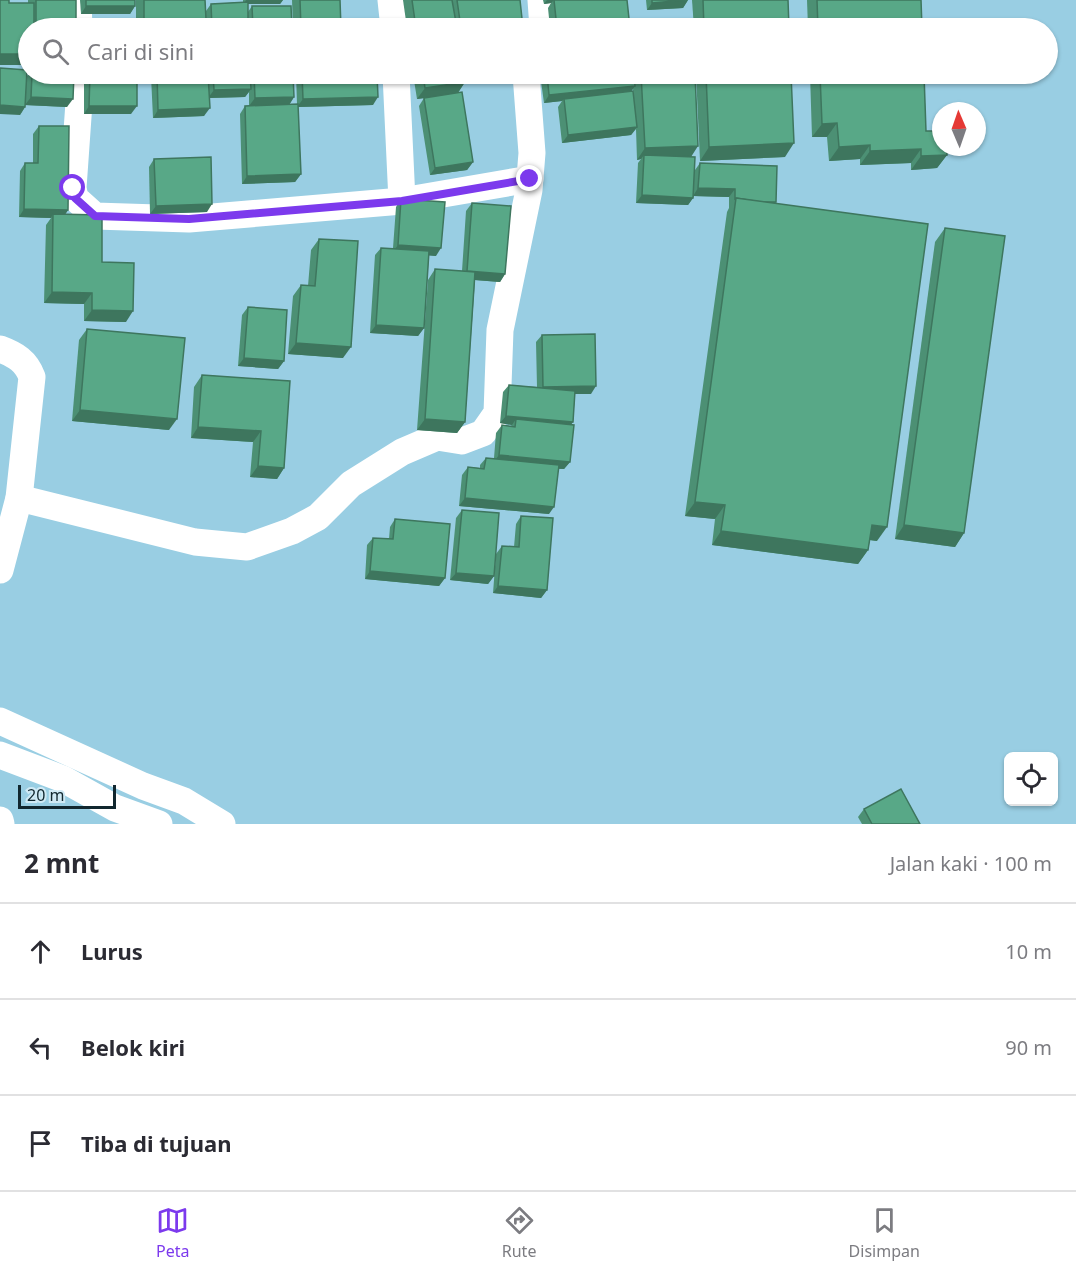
<!DOCTYPE html>
<html lang="id">
<head>
<meta charset="utf-8">
<style>
	body { margin:0; font-family:"Noto Sans",sans-serif; background:#f7f7f7; color:#2b2b33 }
	.controls { position:absolute; right:18px; bottom:18px; display:grid; overflow:hidden; border-radius:9px; box-shadow:0 2px 4px #0004 }
	.controls button { width:54px; height:54px; display:grid; place-items:center; padding:0; border:0; border-bottom:2px solid #e1e1e2; background:#fff; color:#2b2b33; font:30px sans-serif }
	.compass { position:absolute; left:932px; top:102px; width:54px; height:54px; border-radius:50%; background:#fff; box-shadow:0 2px 4px #0004; rotate:358deg }
	.scale { position:absolute; left:18px; bottom:15px; width:98px; box-sizing:border-box; padding-left:6px; border:3px solid #11272f; border-top:0; font-size:16px; line-height:21px; white-space:nowrap; color:#11272f; -webkit-text-stroke:4px #d0eaf5; paint-order:stroke }
	.stop { position:absolute; width:18px; height:18px; margin:-14px; border:4px solid #7c3aed; border-radius:50%; background:#fff }
	.stop.end { background:#7c3aed; border-color:#fff; box-shadow:0 2px 6px #0008 }
	.list { margin:0; padding:0; list-style:none }
	h2 { display:flex; justify-content:space-between; align-items:center; height:78px; margin:0; padding:0 24px; font-size:26px }
	h2 small { font-size:20px; font-weight:400; color:#7c7c81 }
	.list li { display:grid; grid-template-columns:39px 1fr auto; gap:18px; align-items:center; box-sizing:border-box; height:96px; padding:0 24px; border-top:2px solid #e1e1e2 }
	.list b { display:block; font-size:22px; white-space:nowrap }
	.list em { font-size:20px; font-style:normal; color:#7c7c81 }
	.icon { flex:none; width:33px; height:33px; fill:none; stroke:currentColor; stroke-width:2; stroke-linecap:round; stroke-linejoin:round }
	.map { position:relative; flex:none; width:1076px; height:824px; overflow:hidden }
	.search { position:absolute; background:#fff; box-shadow:0 2px 4px #0004; left:18px; right:18px; top:18px; height:66px; display:flex; align-items:center; gap:15px; box-sizing:border-box; padding:0 21px; border-radius:33px; color:#7c7c81; font-size:22px }
	.sheet { height:366px; background:#fff }
	nav { display:flex; justify-content:space-around; align-items:center; box-sizing:border-box; height:84px; border-top:2px solid #e1e1e2; background:#fff; font-size:16px; color:#7c7c81 }
	nav a { display:grid; justify-items:center; gap:3px }
	nav .on { color:#7c3aed }
	.map>svg:first-child { display:block }
	.lines { fill:none; stroke-linecap:round; stroke-linejoin:round }
	.street { stroke:#fff; stroke-width:27 }
	.wall { fill:#4c9074; fill-rule:evenodd }
	.shaded-wall { fill:#3e765e }
	.building { fill:#58a887; stroke:#3e765e; stroke-width:1.5 }
	.route { stroke:#7c3aed; stroke-width:8 }
</style>
</head>
<body>
<div class="map">
<svg width="1076" height="824" viewBox="0 0 1076 824">
	<rect width="100%" height="100%" fill="#99cee3"/>
	<g class="lines">
		<!-- street -->
		<g class="street">
			<polyline points="78,0 79,28"/>
			<polyline points="391,0 394,28"/>
			<polyline points="541,0 543,28"/>
			<polyline points="81,74 73,188 75,198 95,216 189,219 402,201 530,179"/>
			<polyline points="396,74 402,201"/>
			<path d="M 0,349 C 16,355 26,361 32,377 L 19,498 L 0,570"/>
			<polyline points="19,498 195,542 247,547 292,531 318,517 351,484 402,452 437,437 462,441 483,433 497,413 500,330 529,190 532,153 526,74"/>
			<polyline points="0,721 143,786 184,801 222,824"/>
			<polyline points="0,755 63,779 115,808 159,824"/>
			<polyline points="0,820 1,824"/>
		</g>
	</g>
	<!-- wall -->
	<g class="wall">
		<polygon points="28,0 76,0 76,28 28,28 28,67 28,62 26,65 9,3 28,3"/>
		<polygon points="80,0 135,0 135,6 130,14 81,14"/>
		<polygon points="136,0 205,0 206,11 211,4 243,2 243,0 283,0 280,4 248,4 248,12 252,6 292,28 206,28 205,19 199,28 86,28 90,23 136,23"/>
		<polygon points="292,0 340,0 341,28 293,28"/>
		<polygon points="403,0 520,0 523,28 407,28"/>
		<polygon points="543,0 627,0 630,28 550,28 548,8 551,3 544,4"/>
		<polygon points="646,0 688,0 683,8 647,10"/>
		<polygon points="692,0 788,0 789,28 694,28"/>
		<polygon points="807,0 921,0 922,28 808,28"/>
		<polygon points="29,74 74,74 67,107 25,105 25,107 20,115 27,76"/>
		<polygon points="84,74 137,74 131,114 84,114"/>
		<polygon points="153,74 293,74 294,97 289,105 297,104 296,74 377,74 373,105 298,107 301,174 295,182 242,184 240,114 245,106 249,106 249,92 245,97 209,98 204,116 153,118 151,76"/>
		<polygon points="413,74 463,74 465,82 458,93 473,162 467,170 430,175 419,106 424,98 417,99"/>
		<path d="M 540,74 L 695,74 L 691,157 L 695,170 L 700,163 L 776,202 L 775,204 L 877,541 L 870,540 L 868,550 L 858,564 L 712,545 L 715,519 L 685,516 L 727,212 L 729,208 L 729,197 L 694,196 L 693,198 L 688,205 L 636,203 L 638,163 L 641,159 L 637,160 L 636,129 L 631,135 L 562,143 L 558,107 L 562,101 L 544,103 ZM 633,88 L 634,103 L 632,91 Z"/>
		<polygon points="696,74 791,74 785,157 700,161"/>
		<polygon points="810,74 924,74 926,131 947,155 937,168 911,170 911,163 860,165 860,159 829,161 827,137 812,137"/>
		<polygon points="39,126 68,210 65,214 102,262 126,322 84,321 84,304 44,303 46,225 51,218 19,217 20,171 25,163 33,163 33,134"/>
		<polygon points="154,159 207,212 150,214 149,167"/>
		<polygon points="401,199 436,256 429,255 424,328 418,336 370,333 375,255 381,248 393,248 396,207"/>
		<polygon points="472,203 505,274 500,282 475,280 465,422 457,433 417,430 428,280 435,269 462,271 466,211"/>
		<polygon points="945,228 964,533 955,547 895,539 935,242"/>
		<polygon points="319,239 343,358 288,354 293,296 301,285 308,286 311,250"/>
		<polygon points="248,307 284,361 278,369 238,366 242,315"/>
		<polygon points="87,329 169,430 72,421 79,340"/>
		<polygon points="542,335 591,394 575,394 573,422 571,424 570,462 564,469 558,469 549,514 459,506 462,475 468,467 480,468 480,465 486,458 494,458 496,433 502,425 510,426 512,425 500,423 503,392 509,385 537,387 536,342"/>
		<polygon points="202,375 290,381 284,468 277,479 250,477 253,442 191,438 194,387"/>
		<polygon points="462,510 494,576 488,584 450,580 456,518"/>
		<polygon points="521,516 547,590 541,598 493,593 496,554 502,546 514,547 516,524"/>
		<polygon points="395,519 445,578 439,586 365,579 367,545 373,538 389,539 390,527"/>
		<polygon points="864,809 920,824 862,824 858,817"/>
	</g>
	<!-- shaded-wall -->
	<g class="shaded-wall">
		<polygon points="246,0 283,0 280,4 244,4"/>
		<polygon points="547,0 579,0 554,0 551,3 544,4"/>
		<polygon points="688,0 683,8 647,10 652,3"/>
		<polygon points="86,6 135,6 130,14 81,14"/>
		<polygon points="144,19 206,19 199,28 137,28"/>
		<polygon points="0,54 28,54 28,62 26,65 0,65"/>
		<polygon points="465,82 457,94 417,99 425,88"/>
		<polygon points="635,86 630,93 564,99 562,101 544,103 549,95"/>
		<polygon points="251,89 245,97 208,98 214,90"/>
		<polygon points="31,97 73,99 67,107 25,105"/>
		<polygon points="294,97 289,105 249,106 255,98"/>
		<polygon points="378,97 373,105 297,107 303,99"/>
		<polygon points="0,105 25,107 20,115 0,114"/>
		<polygon points="89,106 137,106 131,114 84,114"/>
		<polygon points="210,108 204,116 153,118 158,110"/>
		<polygon points="837,123 827,137 812,137 822,124"/>
		<polygon points="637,127 631,135 562,143 568,135"/>
		<polygon points="794,143 785,157 700,161 709,147"/>
		<polygon points="870,145 860,159 829,161 839,147"/>
		<polygon points="698,146 691,157 644,155 641,159 637,160 645,148"/>
		<polygon points="921,149 911,163 860,165 870,151"/>
		<polygon points="947,155 937,168 911,170 921,156"/>
		<polygon points="473,162 467,170 430,175 435,168"/>
		<polygon points="301,174 295,182 242,184 247,176"/>
		<polygon points="698,188 735,189 729,197 693,196"/>
		<polygon points="642,195 693,198 688,205 636,203"/>
		<polygon points="212,204 207,212 150,214 156,206"/>
		<polygon points="24,209 68,210 63,218 53,214 51,218 19,217"/>
		<polygon points="398,245 441,248 436,256 392,253"/>
		<polygon points="467,271 505,274 500,282 462,279"/>
		<polygon points="52,292 92,293 84,304 44,303"/>
		<polygon points="92,310 133,311 126,322 84,321"/>
		<polygon points="376,325 424,328 418,336 370,333"/>
		<polygon points="296,343 351,347 343,358 288,354"/>
		<polygon points="244,358 284,361 278,369 238,366"/>
		<polygon points="596,386 591,394 538,394 543,387"/>
		<polygon points="80,410 177,419 169,430 72,421"/>
		<polygon points="506,416 573,422 567,430 516,419 512,425 500,423"/>
		<polygon points="425,419 465,422 457,433 417,430"/>
		<polygon points="198,427 261,431 253,442 191,438"/>
		<polygon points="499,455 570,462 564,469 493,463"/>
		<polygon points="258,466 284,468 277,479 250,477"/>
		<polygon points="465,498 554,507 549,514 459,506"/>
		<polygon points="695,502 725,505 715,519 685,516"/>
		<polygon points="872,525 887,527 877,541 862,539"/>
		<polygon points="904,525 964,533 955,547 895,539"/>
		<polygon points="721,531 868,550 858,564 712,545"/>
		<polygon points="370,571 445,578 439,586 365,579"/>
		<polygon points="456,573 494,576 488,584 450,580"/>
		<polygon points="498,586 547,590 541,598 493,593"/>
	</g>
	<!-- building -->
	<g class="building">
		<polygon points="0,0 9,0 9,3 34,3 34,28 28,28 28,54 0,54"/>
		<rect x="36" y="0" width="40" height="28"/>
		<rect x="86" y="0" width="49" height="6"/>
		<polygon points="144,0 205,0 206,19 144,19"/>
		<polygon points="300,0 340,0 341,28 301,28"/>
		<polygon points="412,0 452,0 457,28 416,28"/>
		<polygon points="457,0 520,0 523,28 461,28"/>
		<polygon points="554,0 627,0 630,28 557,28"/>
		<polygon points="652,0 685,0 652,3"/>
		<polygon points="703,0 788,0 789,28 704,28"/>
		<polygon points="817,0 921,0 922,28 818,28"/>
		<polygon points="248,2 248,28 212,28 211,4"/>
		<polygon points="252,6 291,6 292,28 253,28"/>
		<rect x="90" y="23" width="47" height="5"/>
		<polygon points="0,68 27,70 25,107 0,105"/>
		<polygon points="32,74 74,74 73,99 31,97"/>
		<polygon points="90,74 137,74 137,106 89,106"/>
		<polygon points="157,74 208,74 210,108 158,110"/>
		<polygon points="213,74 250,74 251,89 214,90"/>
		<polygon points="254,74 293,74 294,97 255,98"/>
		<polygon points="302,74 377,74 378,97 303,99"/>
		<polygon points="423,74 463,74 465,82 425,88"/>
		<polygon points="547,74 634,74 635,86 549,95"/>
		<polygon points="641,74 695,74 698,146 645,148"/>
		<polygon points="706,74 791,74 794,143 709,147"/>
		<polygon points="820,74 924,74 926,131 941,131 941,147 947,147 947,155 921,156 921,149 870,151 870,145 839,147 837,123 822,124"/>
		<polygon points="633,91 637,127 568,135 564,99"/>
		<polygon points="462,92 473,162 435,168 424,98"/>
		<polygon points="298,104 301,174 247,176 245,106"/>
		<polygon points="39,126 69,126 68,210 24,209 25,163 38,163"/>
		<polygon points="644,155 695,157 693,198 642,195"/>
		<polygon points="211,157 212,204 156,206 154,159"/>
		<polygon points="700,163 777,166 776,202 761,202 736,198 735,200 735,189 698,188"/>
		<polygon points="736,198 928,224 887,527 872,525 868,550 721,531 725,505 695,502"/>
		<polygon points="401,199 445,202 441,248 398,245"/>
		<polygon points="472,203 511,206 505,274 467,271"/>
		<polygon points="53,214 102,215 102,262 134,263 133,311 92,310 92,293 52,292"/>
		<polygon points="945,228 1005,236 964,533 904,525"/>
		<polygon points="319,239 358,241 351,347 296,343 301,285 315,286"/>
		<polygon points="381,248 429,251 424,328 376,325"/>
		<polygon points="435,269 475,272 465,422 425,419"/>
		<polygon points="248,307 287,310 284,361 244,358"/>
		<polygon points="87,329 185,338 177,419 80,410"/>
		<polygon points="595,334 596,386 543,387 542,335"/>
		<polygon points="202,375 290,381 284,468 258,466 261,431 198,427"/>
		<polygon points="509,385 575,391 573,422 506,416"/>
		<polygon points="516,419 574,425 570,462 499,455 502,425 515,427"/>
		<polygon points="486,458 559,465 554,507 465,498 468,467 484,469"/>
		<polygon points="462,510 499,513 494,576 456,573"/>
		<polygon points="521,516 553,518 547,590 498,586 502,546 519,547"/>
		<polygon points="395,519 450,524 445,578 370,571 373,538 393,539"/>
		<polygon points="901,789 920,824 872,824 864,809"/>
	</g>
	<g class="lines">
		<!-- route -->
		<polyline class="route" points="73,188 75,198 95,216 189,219 402,201 530,179"/>
	</g>
</svg>
<div class="controls">
<button><svg class="icon" aria-label="locate" viewBox="0 0 24 24"><circle cx="12" cy="12" r="6"/><path d="M12 2v4M12 18v4M2 12h4M18 12h4"/></svg></button>
</div>
<svg class="compass" viewBox="-18 -18 36 36"><path d="M0-13l5 13h-10z" fill="#e53935"/><path d="M0 13l5-13h-10z" fill="#7c7c81"/></svg>
<div class="scale">20 m</div>
<div class="stop" style="left:73px;top:188px"></div>
<div class="stop end" style="left:530px;top:179px"></div>
<div class="search"><svg class="icon" aria-label="search" viewBox="0 0 24 24"><circle cx="10" cy="10" r="6"/><path d="M15 15l6 6"/></svg>Cari di sini</div>
</div>
<section class="sheet">
<h2>2 mnt<small>Jalan kaki · 100 m</small></h2>
<ul class="list">
<li><svg class="icon" aria-label="ahead" viewBox="0 0 24 24"><path d="M12 20V5M6 11l6-6 6 6"/></svg><div><b>Lurus</b></div><em>10 m</em></li>
<li><svg class="icon" aria-label="left" viewBox="0 0 24 24"><path d="M17 20v-9H6M10 6l-5 5 5 5"/></svg><div><b>Belok kiri</b></div><em>90 m</em></li>
<li><svg class="icon" aria-label="arrive" viewBox="0 0 24 24"><path d="M6 21V4h12l-3 4 3 4H6"/></svg><div><b>Tiba di tujuan</b></div></li>
</ul>
</section>
<nav>
<a class="on"><svg class="icon" aria-label="map" viewBox="0 0 24 24"><path d="M3 6l6-2 6 2 6-2v14l-6 2-6-2-6 2zM9 4v14M15 6v14"/></svg>Peta</a>
<a><svg class="icon" aria-label="directions" viewBox="0 0 24 24"><path d="M12 3l9 9-9 9-9-9zM9 14v-3h6M13 9l2 2-2 2"/></svg>Rute</a>
<a><svg class="icon" aria-label="saved" viewBox="0 0 24 24"><path d="M7 4h10v16l-5-4-5 4z"/></svg>Disimpan</a>
</nav>
</body>
</html>
